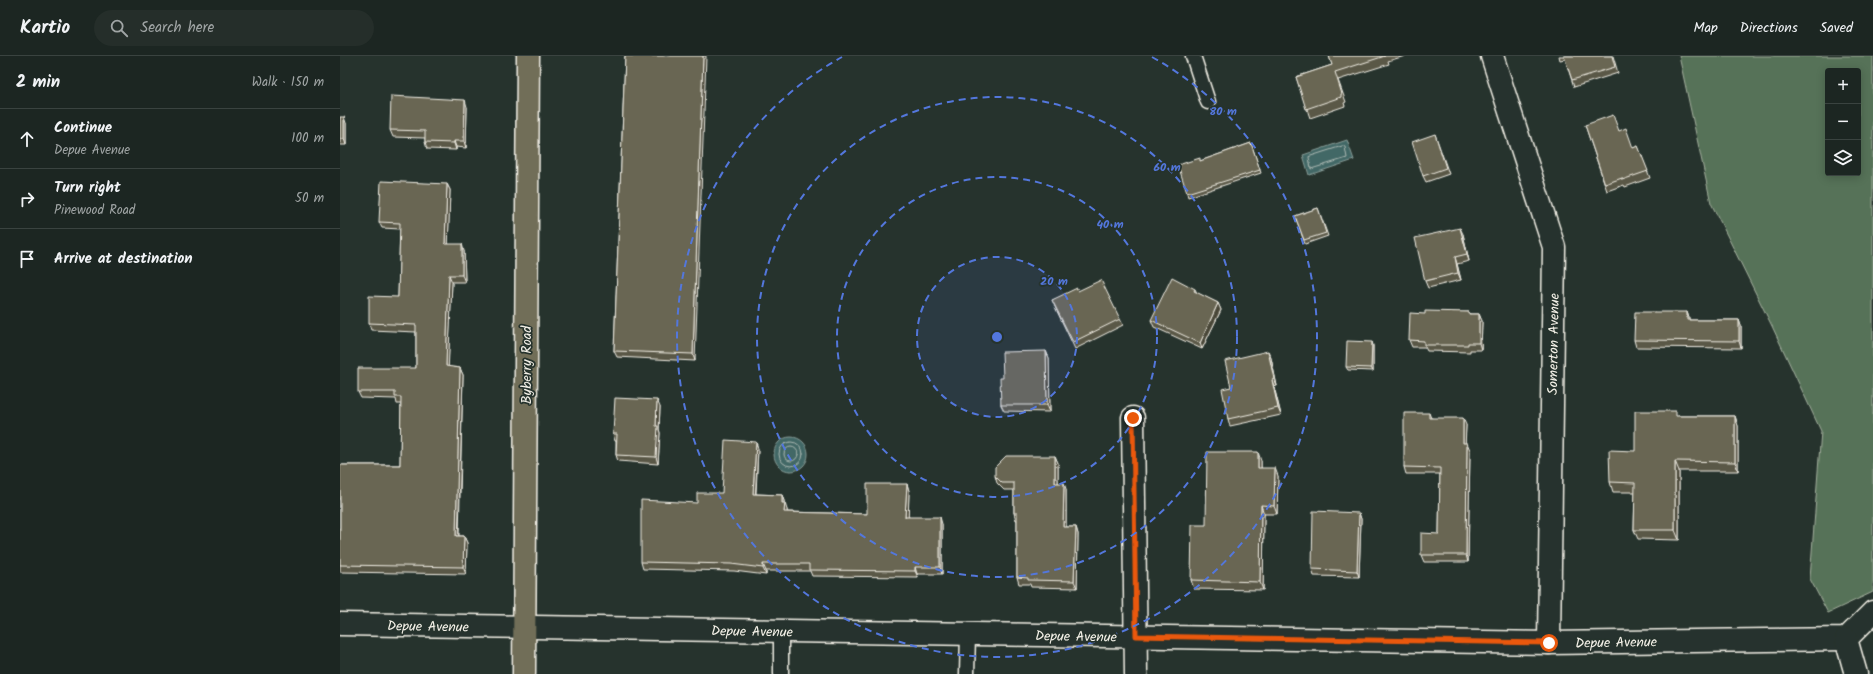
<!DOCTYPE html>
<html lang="en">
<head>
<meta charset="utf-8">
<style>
	body { margin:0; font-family:Kalam,sans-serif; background:#252e2a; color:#f1f3f6 }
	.controls { position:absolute; right:12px; top:12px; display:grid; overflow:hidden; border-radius:4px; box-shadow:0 2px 10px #0003 }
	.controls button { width:36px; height:36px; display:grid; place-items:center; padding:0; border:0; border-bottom:1px solid #3a4340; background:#1c2622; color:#f1f3f6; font:20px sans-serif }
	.stop { position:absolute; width:12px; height:12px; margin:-9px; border:3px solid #ea580c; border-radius:50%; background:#fff }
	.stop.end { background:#ea580c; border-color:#fff; box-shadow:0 1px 4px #0008 }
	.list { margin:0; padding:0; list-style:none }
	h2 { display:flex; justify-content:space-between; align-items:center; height:52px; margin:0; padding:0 16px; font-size:17px }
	h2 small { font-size:13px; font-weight:400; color:#a0a5a5 }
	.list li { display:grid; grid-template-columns:26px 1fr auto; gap:12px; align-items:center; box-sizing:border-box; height:60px; padding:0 16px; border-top:1px solid #3a4340 }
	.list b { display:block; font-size:15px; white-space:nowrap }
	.list p { margin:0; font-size:13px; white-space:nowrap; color:#a0a5a5 }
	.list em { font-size:13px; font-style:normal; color:#a0a5a5 }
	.icon { flex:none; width:22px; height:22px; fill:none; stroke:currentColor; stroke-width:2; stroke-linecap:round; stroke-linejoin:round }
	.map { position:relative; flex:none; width:1533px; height:618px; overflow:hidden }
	header { display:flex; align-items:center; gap:24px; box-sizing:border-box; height:56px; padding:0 20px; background:#1c2622; border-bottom:1px solid #3a4340 }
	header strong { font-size:19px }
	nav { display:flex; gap:22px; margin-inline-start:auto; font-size:14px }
	.search { width:280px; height:36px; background:#252e2a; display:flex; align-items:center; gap:10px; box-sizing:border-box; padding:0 14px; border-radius:22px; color:#a0a5a5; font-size:15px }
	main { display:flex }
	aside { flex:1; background:#1c2622 }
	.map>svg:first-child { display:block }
	.green { fill:#577259; stroke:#a6b2a0; fill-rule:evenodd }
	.water { fill:#436866; stroke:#8a9f9a }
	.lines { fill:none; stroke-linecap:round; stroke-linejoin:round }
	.shore { stroke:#adbab4; stroke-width:1 }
	.service-casing { stroke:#f4f1e8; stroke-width:17 }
	.minor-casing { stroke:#f4f1e8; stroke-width:25 }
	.primary-casing { stroke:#f4f1e8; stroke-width:25 }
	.service { stroke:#26332d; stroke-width:14 }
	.minor { stroke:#26332d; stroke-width:22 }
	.primary { stroke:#716e59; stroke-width:22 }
	.wall { fill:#5a5847; stroke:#f4f1e8 }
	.shaded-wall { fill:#4a4739; stroke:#f4f1e8 }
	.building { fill:#696652; stroke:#f4f1e8 }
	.route { stroke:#ea580c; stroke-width:5 }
	.ring { fill:none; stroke:#5377dc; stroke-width:2; stroke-dasharray:7 5 }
	.labels { text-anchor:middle; stroke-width:3.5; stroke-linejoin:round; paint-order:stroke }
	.street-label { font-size:14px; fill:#f4f1e8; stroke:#26332d }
	.centre { fill:#5377dc; stroke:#26332d; stroke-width:2 }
	.ring-label { font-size:12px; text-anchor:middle; font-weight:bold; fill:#5377dc; stroke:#26332d; stroke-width:3.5; stroke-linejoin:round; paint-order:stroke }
</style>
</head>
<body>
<header>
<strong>Kartio</strong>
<div class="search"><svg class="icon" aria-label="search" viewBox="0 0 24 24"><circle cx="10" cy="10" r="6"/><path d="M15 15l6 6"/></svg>Search here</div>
<nav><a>Map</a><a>Directions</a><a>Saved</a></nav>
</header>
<main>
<aside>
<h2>2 min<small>Walk · 150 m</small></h2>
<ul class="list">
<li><svg class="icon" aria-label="ahead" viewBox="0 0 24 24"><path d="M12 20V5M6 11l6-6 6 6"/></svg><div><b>Continue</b><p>Depue Avenue</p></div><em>100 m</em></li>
<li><svg class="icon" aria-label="right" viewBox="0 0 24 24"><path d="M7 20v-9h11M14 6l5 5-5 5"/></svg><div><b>Turn right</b><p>Pinewood Road</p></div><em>50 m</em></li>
<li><svg class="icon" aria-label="arrive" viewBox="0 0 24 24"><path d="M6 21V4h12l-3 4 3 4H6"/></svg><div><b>Arrive at destination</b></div></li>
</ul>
</aside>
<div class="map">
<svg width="1533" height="618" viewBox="0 0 1533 618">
	<rect width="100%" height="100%" fill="#26332d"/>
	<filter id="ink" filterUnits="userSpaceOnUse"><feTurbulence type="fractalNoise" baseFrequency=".025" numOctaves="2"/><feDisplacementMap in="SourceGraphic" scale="8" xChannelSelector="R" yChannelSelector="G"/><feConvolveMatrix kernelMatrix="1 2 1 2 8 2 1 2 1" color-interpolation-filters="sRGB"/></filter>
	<g filter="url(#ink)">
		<!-- green -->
		<path class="green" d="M 1339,0 L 1533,0 L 1533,536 L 1488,557 L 1470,523 L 1481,375 L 1432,270 L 1371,147 ZM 1488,15 L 1518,15 L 1518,117 L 1488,117 Z"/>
		<!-- water -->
		<g class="water">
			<polygon points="1007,84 1014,104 969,119 963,99"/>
			<circle cx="451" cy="398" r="17"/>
		</g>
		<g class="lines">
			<!-- shore -->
			<g class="shore">
				<polygon points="1003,90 1005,91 1007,102 971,113 969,101"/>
				<circle cx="451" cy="398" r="12"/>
				<circle cx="451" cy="398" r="7"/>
			</g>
			<defs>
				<g id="service">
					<polyline points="853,0 868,46"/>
					<polyline points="441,575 441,618"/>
					<polyline points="627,618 628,578"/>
				</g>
				<g id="minor">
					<polyline points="1152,0 1214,191 1209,587"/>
					<polyline points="793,362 796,618"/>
					<polyline points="0,568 1209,587 1506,583 1533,556"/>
					<polyline points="1506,583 1516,618"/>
				</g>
				<polyline id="primary" points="184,618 188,0"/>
			</defs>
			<!-- service casing -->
			<use href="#service" class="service-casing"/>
			<!-- minor casing -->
			<use href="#minor" class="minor-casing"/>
			<!-- primary casing -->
			<use href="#primary" class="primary-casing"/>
			<!-- service -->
			<use href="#service" class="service"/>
			<!-- minor -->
			<use href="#minor" class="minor"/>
			<!-- primary -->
			<use href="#primary" class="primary"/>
		</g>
		<!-- wall -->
		<g class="wall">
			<polygon points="285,0 355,305 277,301 274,295"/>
			<polygon points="989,0 1065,0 1048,5 1049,8 998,24 1006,46 1004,47 1005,50 970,62 956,21 992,9"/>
			<polygon points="1219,0 1273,0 1278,17 1234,31 1225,3 1220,4"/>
			<polygon points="127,51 126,92 116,91 116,94 87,93 85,86 85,82 53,81 50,74"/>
			<polygon points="0,61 6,67 6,89 0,89"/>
			<polygon points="1245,69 1279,75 1293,92 1298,90 1310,122 1285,131 1284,129 1267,135"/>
			<polygon points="1095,78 1109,118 1086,126 1083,120"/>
			<polygon points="911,87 921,117 848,141 847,137 860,105"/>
			<polygon points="107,128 110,134 108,188 124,195 125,226 112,226 108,311 120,312 123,319 119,480 124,480 127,487 126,518 0,516 0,409 60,409 61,348 57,348 56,343 21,342 18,336 76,312 76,276 31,274 29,267 58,241 60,173 42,172 39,166"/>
			<polygon points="978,152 988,180 965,188 955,160"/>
			<polygon points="1123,178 1129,205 1117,208 1121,224 1088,232 1085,225"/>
			<polygon points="855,233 857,237 878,247 881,254 862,293 814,271 811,264"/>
			<polygon points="738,235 780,263 783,269 735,293 715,251 712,244"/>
			<polygon points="1129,256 1130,258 1139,258 1142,265 1141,294 1130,294 1130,296 1087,295 1085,291 1072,291 1069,284 1085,258"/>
			<polygon points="1347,256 1349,262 1349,264 1399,264 1401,270 1401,292 1296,291 1294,284"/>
			<polygon points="1032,286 1033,290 1033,315 1008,314 1006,311"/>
			<polygon points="706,295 709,302 710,356 664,355 661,349 663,322"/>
			<polygon points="928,295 931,302 937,330 934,331 941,359 890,370 888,363 891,331"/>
			<polygon points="320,351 319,373 320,377 318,408 278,405 276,399 276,385 275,385 273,378"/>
			<polygon points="1089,357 1091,362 1126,369 1125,387 1130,394 1128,506 1084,506 1081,499 1099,478 1100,418 1066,418 1064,411"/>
			<polygon points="1338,360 1395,360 1398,370 1398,415 1339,415 1339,484 1298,483 1294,474 1295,436 1273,436 1270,426 1295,395"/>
			<polygon points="416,386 418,393 416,438 442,439 444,445 444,447 447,454 447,456 527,458 567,428 569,435 568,461 602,468 602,518 577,518 578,521 472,520 470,515 426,515 426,519 394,515 303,513 301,506 382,437"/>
			<polygon points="715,400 718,407 718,427 726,433 726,471 736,471 738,478 737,532 691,531 690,528 679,528 677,521 677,464 676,464 674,457 674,434 664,434 657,427 655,420"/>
			<polygon points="921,405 921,412 938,420 937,458 924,458 923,534 854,533 851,524 866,469"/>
			<polygon points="1019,457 1021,463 1019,521 974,520 972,513"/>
		</g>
		<!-- shaded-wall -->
		<g class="shaded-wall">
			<polygon points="363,0 366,0 355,305 353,298"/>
			<polygon points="125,44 127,51 126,92 124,85"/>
			<polygon points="4,61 6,67 6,89 4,83"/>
			<polygon points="114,85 116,91 116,94 114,87"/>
			<polygon points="107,128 110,134 108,195 105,188"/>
			<polygon points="1120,172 1123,178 1129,205 1127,198"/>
			<polygon points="122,188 124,195 125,226 122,219"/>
			<polygon points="1115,201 1117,208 1121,224 1118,217"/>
			<polygon points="109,219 112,226 108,317 106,310"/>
			<polygon points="878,247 881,254 862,293 860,287"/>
			<polygon points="1347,256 1349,262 1349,271 1347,264"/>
			<polygon points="1139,258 1142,265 1141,294 1139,287"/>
			<polygon points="1399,264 1401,270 1401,292 1399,285"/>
			<polygon points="1032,286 1033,290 1033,315 1031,312"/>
			<polygon points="706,295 709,302 710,356 707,349"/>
			<polygon points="928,295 931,302 937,330 934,323"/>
			<polygon points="120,312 123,319 118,487 116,480"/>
			<polygon points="932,324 934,331 941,359 938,352"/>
			<polygon points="317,344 320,351 319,373 320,377 318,408 316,401 316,370"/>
			<polygon points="1395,360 1398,370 1398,415 1395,406"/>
			<polygon points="1123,362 1126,369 1125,394 1123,387"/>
			<polygon points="416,386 418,393 415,444 413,438"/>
			<polygon points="1127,387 1130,394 1128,506 1126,499"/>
			<polygon points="918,396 921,405 921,420 918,412"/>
			<polygon points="715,400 718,407 718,433 715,427"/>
			<polygon points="1335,405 1339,415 1339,484 1335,474"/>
			<polygon points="935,412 938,420 937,458 934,450"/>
			<polygon points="724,427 726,433 726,478 723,471"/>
			<polygon points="567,428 569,435 568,468 565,461"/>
			<polygon points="442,439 444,445 444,454 442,447"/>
			<polygon points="445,447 447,454 447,463 444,456"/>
			<polygon points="921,449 924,458 923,534 920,526"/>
			<polygon points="1019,457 1021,463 1019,521 1017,515"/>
			<polygon points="600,461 602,468 602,518 600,511"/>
			<polygon points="736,471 738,478 737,532 734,525"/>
			<polygon points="124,480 127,487 126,518 123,511"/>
			<polygon points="423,508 426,515 426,519 423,512"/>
			<polygon points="575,511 577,518 578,521 575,515"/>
		</g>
		<!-- building -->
		<g class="building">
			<polygon points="285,0 363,0 353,298 274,295"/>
			<polygon points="989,0 1045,0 995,16 1002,38 1001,38 1001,41 966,53 956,21 992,9"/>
			<polygon points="1224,0 1272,0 1275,11 1232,24"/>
			<polygon points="51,40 125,44 124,85 114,85 114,87 85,86 85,75 50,74"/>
			<polygon points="1273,59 1279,75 1286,72 1293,92 1298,90 1308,115 1282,124 1282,122 1265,128 1245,69"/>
			<rect x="0" y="61" width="4" height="22"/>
			<polygon points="1095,78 1106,112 1083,120 1072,86"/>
			<polygon points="911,87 920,114 847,137 838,109 860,102 860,105"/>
			<polygon points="41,125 107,128 105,188 122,188 122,219 109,219 106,310 120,312 116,480 124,480 123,511 0,509 0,409 60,409 61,341 55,341 55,336 18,336 18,312 76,312 76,269 29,267 29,240 58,241 60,167 39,166"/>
			<polygon points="978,152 986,177 964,184 955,160"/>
			<polygon points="1120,172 1127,198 1115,201 1118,217 1085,225 1075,182"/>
			<polygon points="832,221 855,233 854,235 878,247 860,287 811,264"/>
			<polygon points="761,224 780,263 733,286 712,244 737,232 738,235"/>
			<polygon points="1085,255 1129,256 1129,258 1139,258 1139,287 1128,287 1128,289 1084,289 1084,285 1069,284 1070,257 1085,258"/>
			<polygon points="1295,256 1347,256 1347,264 1399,264 1399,285 1294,284"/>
			<polygon points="1007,285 1032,286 1031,312 1006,311"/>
			<polygon points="706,295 707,349 661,349 660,322 663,322 662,296"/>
			<polygon points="928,295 934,323 932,324 938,352 888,363 882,333 891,331 885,305"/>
			<polygon points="275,342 317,344 316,370 318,370 316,401 276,399 277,378 273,378"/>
			<polygon points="1295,355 1336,355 1336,360 1395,360 1395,406 1335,405 1335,474 1294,474 1295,427 1270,426 1269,394 1295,395"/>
			<polygon points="1064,357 1089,357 1089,362 1123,362 1123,387 1127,387 1126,499 1081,499 1081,477 1099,478 1100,412 1064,411"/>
			<polygon points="385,384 416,386 413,438 442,439 442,447 445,447 444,456 527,458 527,428 567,428 565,461 600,461 600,511 575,511 575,515 469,514 469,508 423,508 423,512 391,508 301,506 301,444 357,447 357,437 382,437"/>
			<polygon points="867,396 918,396 918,412 935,412 934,450 921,449 920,526 851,524 852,469 866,469"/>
			<polygon points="666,400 715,400 715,427 724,427 723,471 736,471 734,525 688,524 688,522 677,521 677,457 674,457 674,427 662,427 655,420 655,411"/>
			<polygon points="973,455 1019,457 1017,515 972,513"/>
		</g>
	</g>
	<g class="lines" filter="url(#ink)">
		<!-- route -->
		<polyline class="route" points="793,362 796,580 1209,587"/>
	</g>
	<!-- distance rings -->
	<circle cx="657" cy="281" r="80" fill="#5377dc" fill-opacity=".12"/>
	<g class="ring">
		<circle cx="657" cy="281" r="80"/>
		<circle cx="657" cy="281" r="160"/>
		<circle cx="657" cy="281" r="240"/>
		<path d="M812 1A320 320 0 1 1 502 1"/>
	</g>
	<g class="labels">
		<!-- street labels -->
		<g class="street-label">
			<text transform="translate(1213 288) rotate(-89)" y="5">Somerton Avenue</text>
			<text transform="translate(186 309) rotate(-90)" y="5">Byberry Road</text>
			<text transform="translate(88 570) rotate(1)" y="5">Depue Avenue</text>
			<text transform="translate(412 575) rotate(1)" y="5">Depue Avenue</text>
			<text transform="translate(736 580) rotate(1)" y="5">Depue Avenue</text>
			<text transform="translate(1276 586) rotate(-1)" y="5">Depue Avenue</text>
		</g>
	</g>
	<circle cx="657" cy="281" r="6" class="centre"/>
	<g class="ring-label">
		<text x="883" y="59">80 m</text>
		<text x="827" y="115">60 m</text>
		<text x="770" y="172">40 m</text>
		<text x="714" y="229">20 m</text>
	</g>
</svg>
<div class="controls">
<button>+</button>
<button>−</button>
<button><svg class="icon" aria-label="layers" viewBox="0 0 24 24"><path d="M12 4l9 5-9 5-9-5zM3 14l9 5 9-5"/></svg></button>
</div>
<div class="stop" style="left:1209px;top:587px"></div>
<div class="stop end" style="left:793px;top:362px"></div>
</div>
</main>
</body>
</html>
